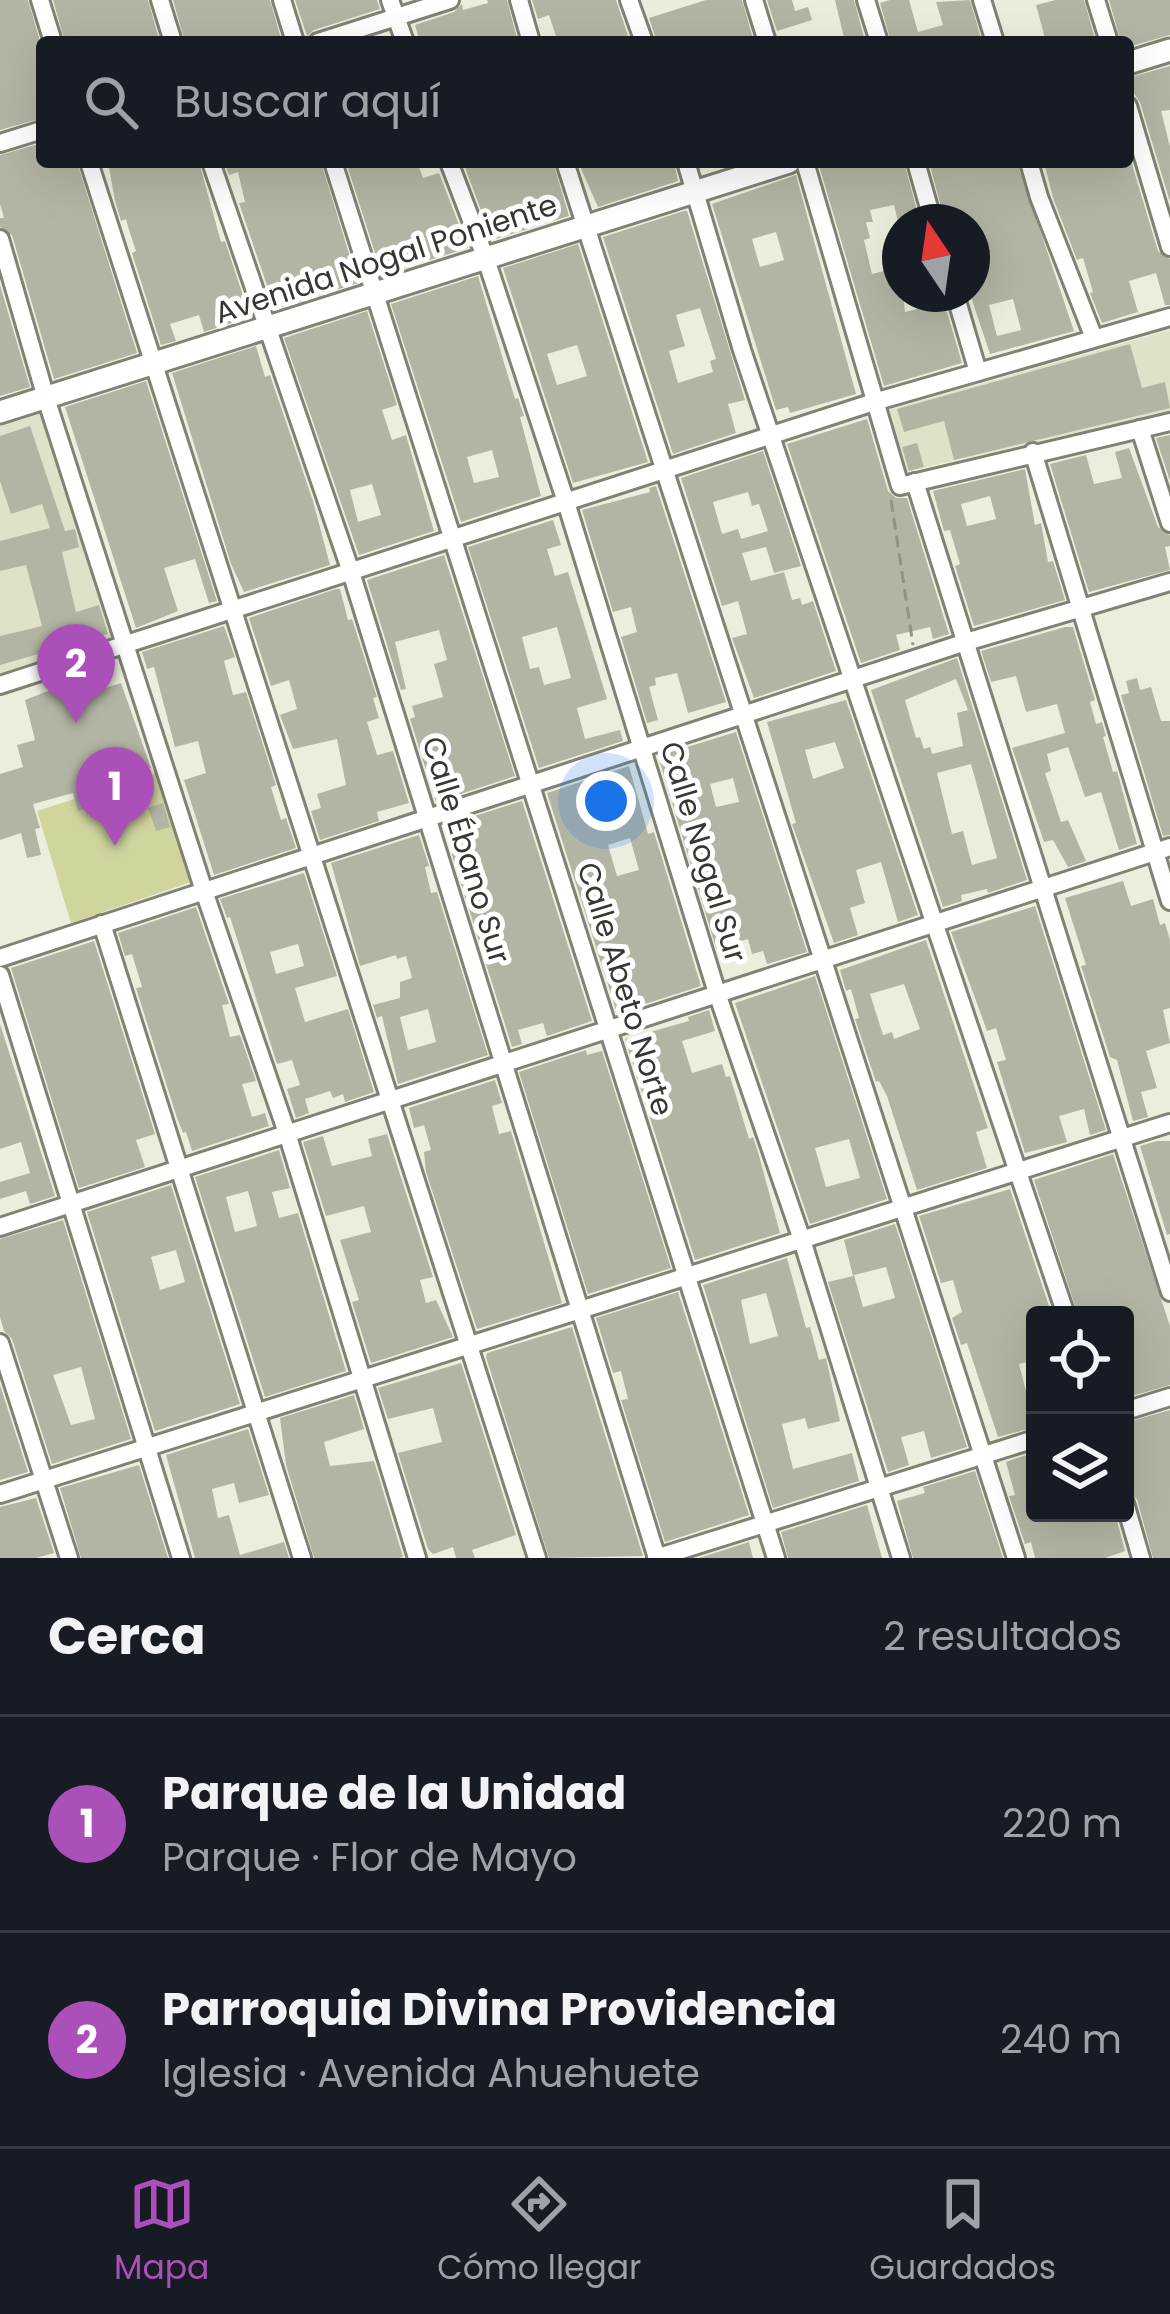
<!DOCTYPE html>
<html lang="es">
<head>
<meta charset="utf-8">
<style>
	body { margin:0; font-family:Poppins,sans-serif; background:#242831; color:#f1f3f6 }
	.controls { position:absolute; right:36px; bottom:36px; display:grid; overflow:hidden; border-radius:12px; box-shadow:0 12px 48px #0002 }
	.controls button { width:108px; height:108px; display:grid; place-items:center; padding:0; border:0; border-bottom:3px solid #363941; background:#171b24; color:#f1f3f6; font:60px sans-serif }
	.compass { position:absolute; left:882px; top:204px; width:108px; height:108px; border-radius:50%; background:#171b24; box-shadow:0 12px 48px #0002; rotate:347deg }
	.you { position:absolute; left:606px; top:801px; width:42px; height:42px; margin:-30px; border:9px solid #fff; border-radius:50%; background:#1a73e8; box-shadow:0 0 0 18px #1a73e833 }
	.badge { display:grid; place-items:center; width:78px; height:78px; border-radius:50%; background:#ab4fb9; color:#fff; font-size:39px; font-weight:700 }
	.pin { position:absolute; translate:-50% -99px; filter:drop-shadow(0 3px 6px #0008) }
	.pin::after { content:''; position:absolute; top:63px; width:42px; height:36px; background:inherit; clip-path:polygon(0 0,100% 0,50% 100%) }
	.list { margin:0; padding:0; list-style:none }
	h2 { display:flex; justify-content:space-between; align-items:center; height:156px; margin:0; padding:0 48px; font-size:51px }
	h2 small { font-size:39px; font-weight:400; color:#9ea1a6 }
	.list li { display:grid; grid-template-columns:78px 1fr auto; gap:36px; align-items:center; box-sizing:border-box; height:216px; padding:0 48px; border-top:3px solid #363941 }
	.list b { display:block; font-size:45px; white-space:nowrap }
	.list p { margin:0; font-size:39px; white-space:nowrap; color:#9ea1a6 }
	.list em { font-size:39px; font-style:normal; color:#9ea1a6 }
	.icon { flex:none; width:66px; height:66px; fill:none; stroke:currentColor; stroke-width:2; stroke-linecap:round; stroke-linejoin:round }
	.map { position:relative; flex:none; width:1170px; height:1558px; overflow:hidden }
	.search { position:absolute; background:#171b24; box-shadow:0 12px 48px #0002; left:36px; right:36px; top:36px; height:132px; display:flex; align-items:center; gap:30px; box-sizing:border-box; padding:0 42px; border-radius:12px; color:#9ea1a6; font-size:45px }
	.sheet { height:588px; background:#171b24 }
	nav { display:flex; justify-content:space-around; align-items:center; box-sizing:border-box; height:168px; border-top:3px solid #363941; background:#171b24; font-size:33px; color:#9ea1a6 }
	nav a { display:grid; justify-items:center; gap:6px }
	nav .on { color:#ab4fb9 }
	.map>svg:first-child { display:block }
	.built { fill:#dfe2c9 }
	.green { fill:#d0d59e }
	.building { fill:#b3b5a4; fill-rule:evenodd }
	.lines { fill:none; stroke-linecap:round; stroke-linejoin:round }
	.minor-casing { stroke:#808273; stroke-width:22 }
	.tertiary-casing { stroke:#808273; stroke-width:27 }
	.path { stroke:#919387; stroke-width:3; stroke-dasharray:12 6; stroke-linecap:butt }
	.minor { stroke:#fff; stroke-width:16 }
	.tertiary { stroke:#fff; stroke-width:21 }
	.labels { text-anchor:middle; stroke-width:10; stroke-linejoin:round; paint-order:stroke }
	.street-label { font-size:30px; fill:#363730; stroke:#fff }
</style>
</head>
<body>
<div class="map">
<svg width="1170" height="1558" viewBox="0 0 1170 1558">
	<rect width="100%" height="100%" fill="#eceedd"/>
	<!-- built -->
	<g class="built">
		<polygon points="1170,330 1170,411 904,472 885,411"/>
		<polygon points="41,412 116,636 0,674 0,425"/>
	</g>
	<!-- green -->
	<polygon class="green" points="159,772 194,881 71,923 37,811"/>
	<!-- building -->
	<g class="building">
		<polygon points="0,0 28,0 42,48 42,118 0,130"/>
		<polygon points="53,0 148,0 160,42 65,42"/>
		<polygon points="173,0 270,0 282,42 185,42"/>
		<polygon points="295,0 377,0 380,9 314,30 307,36"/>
		<polygon points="487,0 507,0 518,42 420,42 415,25 454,12 462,4 463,10 488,3"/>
		<polygon points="532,0 616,0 630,42 558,42 549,15 538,19"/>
		<polygon points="706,0 742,0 754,42 707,42 706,37 689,42 657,42 649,18"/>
		<polygon points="767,0 792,0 795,11 808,7 812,20 777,31"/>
		<polygon points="835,0 854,0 865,41 845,42"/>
		<polygon points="890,0 909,0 918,32 943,25 936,2 970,0 982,42 891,42 880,3"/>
		<polygon points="1056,0 1084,0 1096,42 1046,42 1036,5"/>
		<polygon points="1109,0 1170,0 1170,35 1128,47 1128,42 1121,42"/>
		<polygon points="1170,66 1170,110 1161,111 1170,147 1170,202 1140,102 1128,85 1128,78"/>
		<polygon points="42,143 42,162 77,162 137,353 54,379 12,235 0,227 0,218 4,218 0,204 0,155"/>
		<polygon points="1128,151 1158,251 1170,259 1170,305 1165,305 1156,273 1129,281 1138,312 1102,323 1090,293 1093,292 1083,258 1077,260 1053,198 1044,162 1128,162"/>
		<polygon points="108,162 199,162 221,242 225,241 250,317 204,332 199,315 170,324 176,341 161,345 132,253 136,251 129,230 126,219 121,221 115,201"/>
		<polygon points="224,162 321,162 358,283 275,309 239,203 245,202 238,172 229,175"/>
		<polygon points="346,162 417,162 423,178 439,173 468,248 382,275"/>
		<polygon points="463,162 553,162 569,216 553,221 549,207 523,214 528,229 492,240"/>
		<polygon points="578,162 674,162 678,181 598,207"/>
		<polygon points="818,162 853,162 854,166 904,162 920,222 898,222 894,205 870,210 873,222 866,222 870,238 864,240 872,274 900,267 905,312 944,302 962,363 884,386"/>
		<path d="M 929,162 L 986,162 L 987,165 L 1017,162 L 1074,331 L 990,354 L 970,294 L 972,222 L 945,222 ZM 1013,299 L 1021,330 L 997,336 L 989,305 Z"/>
		<path d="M 796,175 L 856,394 L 790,413 L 788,407 L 776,410 L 712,204 ZM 776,232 L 784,260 L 760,267 L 752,239 Z"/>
		<path d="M 684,211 L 687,211 L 745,400 L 728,404 L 736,433 L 673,454 L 603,237 ZM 700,308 L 716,359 L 710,361 L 713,372 L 678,383 L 669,351 L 685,346 L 676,315 Z"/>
		<path d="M 578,244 L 648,462 L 573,483 L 503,268 ZM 577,345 L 587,376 L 557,385 L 547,354 Z"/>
		<path d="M 478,276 L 515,399 L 518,398 L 524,416 L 520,417 L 541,496 L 461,522 L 391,304 ZM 492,450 L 499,477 L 474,483 L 467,457 Z"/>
		<polygon points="0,285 30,387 0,396"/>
		<path d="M 367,311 L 397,405 L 382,410 L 392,440 L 406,435 L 434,531 L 359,555 L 284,338 ZM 372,484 L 381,515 L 358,522 L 350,490 Z"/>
		<polygon points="1130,344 1142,388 1165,382 1170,408 954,460 944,421 904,432 897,409"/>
		<polygon points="256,346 265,377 270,375 313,501 330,565 244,592 231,564 172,373"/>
		<polygon points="146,381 217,601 209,603 195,559 164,568 178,611 136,628 65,407"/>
		<polygon points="867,419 888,491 896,498 907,498 949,634 933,639 930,627 896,635 900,650 861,663 787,444"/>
		<polygon points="30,426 65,531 75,529 79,547 62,552 76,612 99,605 108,634 0,665 0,636 42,626 26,565 0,571 0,541 50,528 42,504 11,514 0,481 0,436"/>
		<polygon points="1170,435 1170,481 1156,438"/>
		<polygon points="917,443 924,467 909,471 902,447"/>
		<polygon points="1129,448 1158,527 1170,535 1170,546 1165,547 1170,570 1089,592 1050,464 1086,455 1094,484 1122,478 1115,452"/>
		<path d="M 763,451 L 801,566 L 774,573 L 766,547 L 742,553 L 751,581 L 784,572 L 792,600 L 800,598 L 802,605 L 813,601 L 836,671 L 754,698 L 732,638 L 747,634 L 738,601 L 722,606 L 681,478 ZM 748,492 L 752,506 L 759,504 L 768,531 L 741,539 L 738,529 L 722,534 L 713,502 Z"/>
		<path d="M 1025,469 L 1035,525 L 1041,523 L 1048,562 L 1053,561 L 1065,600 L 974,626 L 955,566 L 960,564 L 950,530 L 944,531 L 933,491 ZM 990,496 L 996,519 L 967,526 L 961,504 Z"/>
		<polygon points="656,486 726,702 688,713 677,673 655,678 656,685 649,687 658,720 647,723 621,637 637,632 631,607 613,612 582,510 650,492 649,488"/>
		<path d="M 553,520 L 561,545 L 547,549 L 555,576 L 568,572 L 607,699 L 577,708 L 585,739 L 620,730 L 623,741 L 539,768 L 468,547 ZM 557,627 L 571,678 L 544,685 L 539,667 L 530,669 L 522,637 Z"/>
		<polygon points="444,555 515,776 436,802 410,719 415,717 412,706 443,697 434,664 447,660 439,630 395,642 406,689 401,690 367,580"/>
		<polygon points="336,589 340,589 348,620 352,619 377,697 373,698 379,718 367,722 377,755 393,751 409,803 377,812 379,821 320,840 311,811 321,808 317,794 346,785 337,739 293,749 280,715 297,709 289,680 271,686 249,618"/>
		<polygon points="224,626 235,657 224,661 233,695 246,692 276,785 271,787 281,820 286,818 296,848 214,875 184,780 206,773 198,741 175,747 154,667 147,669 142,652"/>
		<polygon points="1065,627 1073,627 1095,700 1090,702 1096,724 1102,722 1106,736 1103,737 1113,772 1117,771 1137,844 1119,850 1101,792 1085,797 1068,747 1047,754 1051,771 1045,773 1061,822 1068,820 1086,861 1068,867 1053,840 1044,842 1012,748 1065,733 1057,704 1026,712 1016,676 991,682 981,651"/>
		<path d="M 957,658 L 1027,880 L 988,893 L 987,889 L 961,895 L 962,901 L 943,907 L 871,690 ZM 956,679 L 968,710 L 957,713 L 963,746 L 932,754 L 930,747 L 924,749 L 920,737 L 916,738 L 905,700 ZM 971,764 L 997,858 L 972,865 L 963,831 L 952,834 L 937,773 Z"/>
		<polygon points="74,676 76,682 85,679 89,693 121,683 151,768 117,777 124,797 78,811 73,793 33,804 40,828 35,829 41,855 27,858 21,833 0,840 0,774 23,767 17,745 35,740 25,700 53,689 52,684"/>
		<polygon points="1137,678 1140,690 1151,687 1161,721 1170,721 1170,835 1163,836 1121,695 1129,693 1126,681"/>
		<path d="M 846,700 L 918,915 L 898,922 L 881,862 L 856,870 L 865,903 L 850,908 L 858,935 L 834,943 L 792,824 L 796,823 L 767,722 ZM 835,742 L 844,768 L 813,779 L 805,750 Z"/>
		<path d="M 736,732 L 807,952 L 767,964 L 763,951 L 752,954 L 748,939 L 716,948 L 658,756 ZM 733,778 L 739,802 L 716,807 L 710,784 Z"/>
		<path d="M 629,766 L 648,834 L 654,832 L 701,986 L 617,1013 L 547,793 ZM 630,838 L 639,870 L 617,876 L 608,845 Z"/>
		<polygon points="522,801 592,1021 547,1036 543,1023 518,1030 522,1044 512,1047 443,826"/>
		<polygon points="163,803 170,827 156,831 148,808"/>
		<path d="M 419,835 L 429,866 L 425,867 L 431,893 L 437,892 L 488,1055 L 398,1084 L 382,1016 L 377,1018 L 373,1005 L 400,998 L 400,982 L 412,978 L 406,956 L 397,959 L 396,955 L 360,966 L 331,863 ZM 428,1009 L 436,1042 L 408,1050 L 400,1017 Z"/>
		<path d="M 304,873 L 337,976 L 295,988 L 305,1022 L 348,1009 L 374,1092 L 345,1102 L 343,1094 L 333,1098 L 330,1091 L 305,1099 L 309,1113 L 296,1118 L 287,1089 L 300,1085 L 292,1060 L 277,1064 L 230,917 L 227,918 L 220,899 ZM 298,944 L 304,966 L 276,974 L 270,952 Z"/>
		<polygon points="1123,881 1131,906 1153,899 1160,925 1165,923 1170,940 1170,1008 1163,1010 1170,1043 1146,1051 1157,1088 1141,1092 1148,1117 1133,1121 1117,1060 1110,1057 1081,966 1086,965 1065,898"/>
		<polygon points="1035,906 1106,1130 1090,1135 1084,1109 1059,1116 1067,1142 1025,1153 997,1062 1006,1060 996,1028 987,1031 951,932"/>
		<polygon points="196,907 229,1004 222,1005 230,1037 240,1035 256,1081 242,1084 252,1117 265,1113 269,1126 192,1151 186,1132 183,1133 177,1118 136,988 142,987 132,954 125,956 118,933"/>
		<path d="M 926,940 L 988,1128 L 976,1132 L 987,1168 L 917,1190 L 887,1096 L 879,1081 L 876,1082 L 855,1019 L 859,1018 L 851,989 L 846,991 L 840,970 ZM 904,984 L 920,1029 L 894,1039 L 892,1032 L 883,1035 L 870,994 Z"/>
		<polygon points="94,941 155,1134 136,1140 145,1167 79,1188 11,968"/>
		<path d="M 815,976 L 887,1199 L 810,1224 L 735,1003 ZM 849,1139 L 860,1178 L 826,1187 L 815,1148 Z"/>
		<polygon points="709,1010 715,1031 682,1041 692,1073 722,1064 726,1077 730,1076 749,1139 753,1137 758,1152 780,1233 695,1260 625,1039 689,1021 688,1017"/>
		<polygon points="0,1024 55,1196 30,1204 26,1191 0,1199 0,1182 30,1173 21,1142 0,1149"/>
		<polygon points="586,1050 587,1055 602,1051 671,1268 588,1294 519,1072"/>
		<polygon points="495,1080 502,1103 492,1106 499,1134 511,1131 562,1303 477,1329 426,1172 424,1152 431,1150 424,1125 414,1128 409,1108"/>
		<polygon points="387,1134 433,1277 420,1280 426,1303 436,1300 453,1337 371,1363 352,1302 359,1300 340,1240 371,1232 364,1206 326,1216 303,1142 323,1136 332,1166 372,1156 368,1139"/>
		<polygon points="1157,1141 1170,1141 1170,1234 1167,1235 1140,1146"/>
		<path d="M 279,1150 L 290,1188 L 272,1192 L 279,1218 L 298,1213 L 346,1371 L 265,1397 L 195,1177 ZM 248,1191 L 257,1226 L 235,1232 L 226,1197 Z"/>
		<polygon points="1113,1154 1170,1326 1170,1385 1125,1398 1125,1315 1078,1315 1034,1180"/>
		<path d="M 171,1185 L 240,1404 L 155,1431 L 87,1212 ZM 176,1250 L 185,1282 L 160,1290 L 151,1257 Z"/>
		<polygon points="1010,1189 1052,1315 1035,1315 1035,1360 1019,1364 1027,1395 1035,1393 1035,1427 998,1437 967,1343 961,1345 952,1318 962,1312 953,1280 941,1283 919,1216"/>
		<path d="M 63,1220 L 131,1439 L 52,1464 L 12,1339 L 4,1331 L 0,1317 L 0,1239 ZM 81,1367 L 95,1419 L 71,1425 L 53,1375 Z"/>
		<path d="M 895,1224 L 967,1447 L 931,1458 L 924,1431 L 901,1437 L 909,1465 L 888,1472 L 828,1282 L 853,1276 L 844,1240 ZM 886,1267 L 895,1298 L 863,1307 L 854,1275 Z"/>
		<path d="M 787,1258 L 806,1328 L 810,1327 L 819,1360 L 826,1358 L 840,1421 L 808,1429 L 805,1418 L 782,1424 L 793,1469 L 852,1453 L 859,1481 L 773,1508 L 703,1285 ZM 766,1293 L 778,1336 L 750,1344 L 741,1300 Z"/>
		<polygon points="678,1292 749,1515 665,1542 621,1400 628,1399 621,1371 613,1373 596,1318"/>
		<polygon points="572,1327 598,1412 643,1556 549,1558 486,1357 487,1353"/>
		<polygon points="461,1363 516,1535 472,1550 475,1558 456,1558 453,1547 433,1554 428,1549 398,1453 442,1442 433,1408 388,1419 378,1388"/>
		<polygon points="0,1385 28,1472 0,1480"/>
		<polygon points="354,1395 364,1429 324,1442 330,1466 374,1461 403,1557 399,1558 314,1558 286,1465 280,1418"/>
		<polygon points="1170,1410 1170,1558 1153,1558 1137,1499 1128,1491 1125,1478 1125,1423"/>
		<polygon points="248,1429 269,1495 239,1503 234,1483 212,1489 218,1518 229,1515 240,1555 284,1542 289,1558 195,1558 166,1455"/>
		<polygon points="1035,1452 1035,1513 1115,1513 1125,1551 1105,1558 1035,1558 1031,1542 1025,1544 1009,1496 1015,1495 1006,1462"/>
		<polygon points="139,1465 168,1558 81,1558 60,1488"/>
		<polygon points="975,1471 1003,1558 913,1558 897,1501 925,1493 923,1487"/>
		<polygon points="36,1498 54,1553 36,1558 0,1558 0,1507"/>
		<polygon points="867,1505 882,1558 788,1558 781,1532"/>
		<polygon points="749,1542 753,1558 699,1558"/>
	</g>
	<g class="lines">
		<defs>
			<g id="minor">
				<polyline points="40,0 53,42"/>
				<polyline points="160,0 173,42"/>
				<polyline points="282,0 295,42"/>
				<polyline points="390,0 405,42"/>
				<polyline points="519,0 531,42"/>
				<polyline points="629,0 644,42"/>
				<polyline points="754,0 767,42"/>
				<polyline points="866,0 879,42"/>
				<polyline points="982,0 995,42"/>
				<polyline points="1096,0 1109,42"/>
				<polyline points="318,42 450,0"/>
				<polyline points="1128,106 1170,247"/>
				<polyline points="0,143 42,130"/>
				<polyline points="89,162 537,1558"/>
				<polyline points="211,162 351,572 657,1558"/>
				<polyline points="333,162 776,1558"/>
				<polyline points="449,162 486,259 566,502 717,993 802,1240 901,1558"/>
				<polyline points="565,162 1016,1558"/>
				<polyline points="686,162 742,350 1066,1315"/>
				<polyline points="805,162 900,486 1170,422"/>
				<polyline points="916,162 933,222"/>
				<polyline points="1029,162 1039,197 1094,338"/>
				<polyline points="0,239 46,398 204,891 287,1133 417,1558"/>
				<polyline points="955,294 978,372"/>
				<polyline points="1140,429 1170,523"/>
				<polyline points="1033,452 1170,901"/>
				<polyline points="915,482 1170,1292"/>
				<polyline points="0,685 874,402 1170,317"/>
				<polyline points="102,924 302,1558"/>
				<polyline points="0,958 966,642 1170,582"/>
				<polyline points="0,975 181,1558"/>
				<polyline points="0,1227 1170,847"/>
				<polyline points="0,1343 69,1558"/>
				<polyline points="1125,1411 1170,1397"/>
				<polyline points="0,1494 1170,1123"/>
				<polyline points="1125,1503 1141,1558"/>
				<polyline points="656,1558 1035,1439"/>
			</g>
			<g id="tertiary">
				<polyline points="1128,63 1170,50"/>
				<polyline points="0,412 789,162"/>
			</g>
		</defs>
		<!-- minor casing -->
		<use href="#minor" class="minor-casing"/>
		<!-- tertiary casing -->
		<use href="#tertiary" class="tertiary-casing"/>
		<!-- path -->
		<polyline class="path" points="891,500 913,645"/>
		<!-- minor -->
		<use href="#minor" class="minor"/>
		<!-- tertiary -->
		<use href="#tertiary" class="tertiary"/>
	</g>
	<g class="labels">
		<!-- street labels -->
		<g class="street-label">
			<text transform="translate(386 259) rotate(-18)" y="10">Avenida Nogal Poniente</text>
			<text transform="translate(466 850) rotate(73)" y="10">Calle Ébano Sur</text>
			<text transform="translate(703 852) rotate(73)" y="10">Calle Nogal Sur</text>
			<text transform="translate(625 989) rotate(73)" y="10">Calle Abeto Norte</text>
		</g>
	</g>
</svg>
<div class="controls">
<button><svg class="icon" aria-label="locate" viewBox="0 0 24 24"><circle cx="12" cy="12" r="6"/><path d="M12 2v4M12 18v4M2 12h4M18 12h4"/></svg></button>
<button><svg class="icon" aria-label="layers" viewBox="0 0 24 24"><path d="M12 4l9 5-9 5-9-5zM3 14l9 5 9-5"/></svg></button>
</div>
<svg class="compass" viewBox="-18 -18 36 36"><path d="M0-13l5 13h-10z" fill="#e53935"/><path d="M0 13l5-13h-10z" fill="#9ea1a6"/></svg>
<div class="you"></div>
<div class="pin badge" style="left:115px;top:846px">1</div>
<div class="pin badge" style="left:76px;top:723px">2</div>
<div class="search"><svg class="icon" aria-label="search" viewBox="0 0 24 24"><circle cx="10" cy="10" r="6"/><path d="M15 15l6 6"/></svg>Buscar aquí</div>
</div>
<section class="sheet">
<h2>Cerca<small>2 resultados</small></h2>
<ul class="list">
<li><span class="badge">1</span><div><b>Parque de la Unidad</b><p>Parque · Flor de Mayo</p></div><em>220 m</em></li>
<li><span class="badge">2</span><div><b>Parroquia Divina Providencia</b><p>Iglesia · Avenida Ahuehuete</p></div><em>240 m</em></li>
</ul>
</section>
<nav>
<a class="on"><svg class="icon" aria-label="map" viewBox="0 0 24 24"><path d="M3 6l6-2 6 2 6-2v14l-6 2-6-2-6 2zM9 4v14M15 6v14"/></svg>Mapa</a>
<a><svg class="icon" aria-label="directions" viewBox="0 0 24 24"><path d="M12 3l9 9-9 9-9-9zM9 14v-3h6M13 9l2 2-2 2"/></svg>Cómo llegar</a>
<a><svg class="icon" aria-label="saved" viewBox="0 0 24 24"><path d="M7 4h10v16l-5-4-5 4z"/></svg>Guardados</a>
</nav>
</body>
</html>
